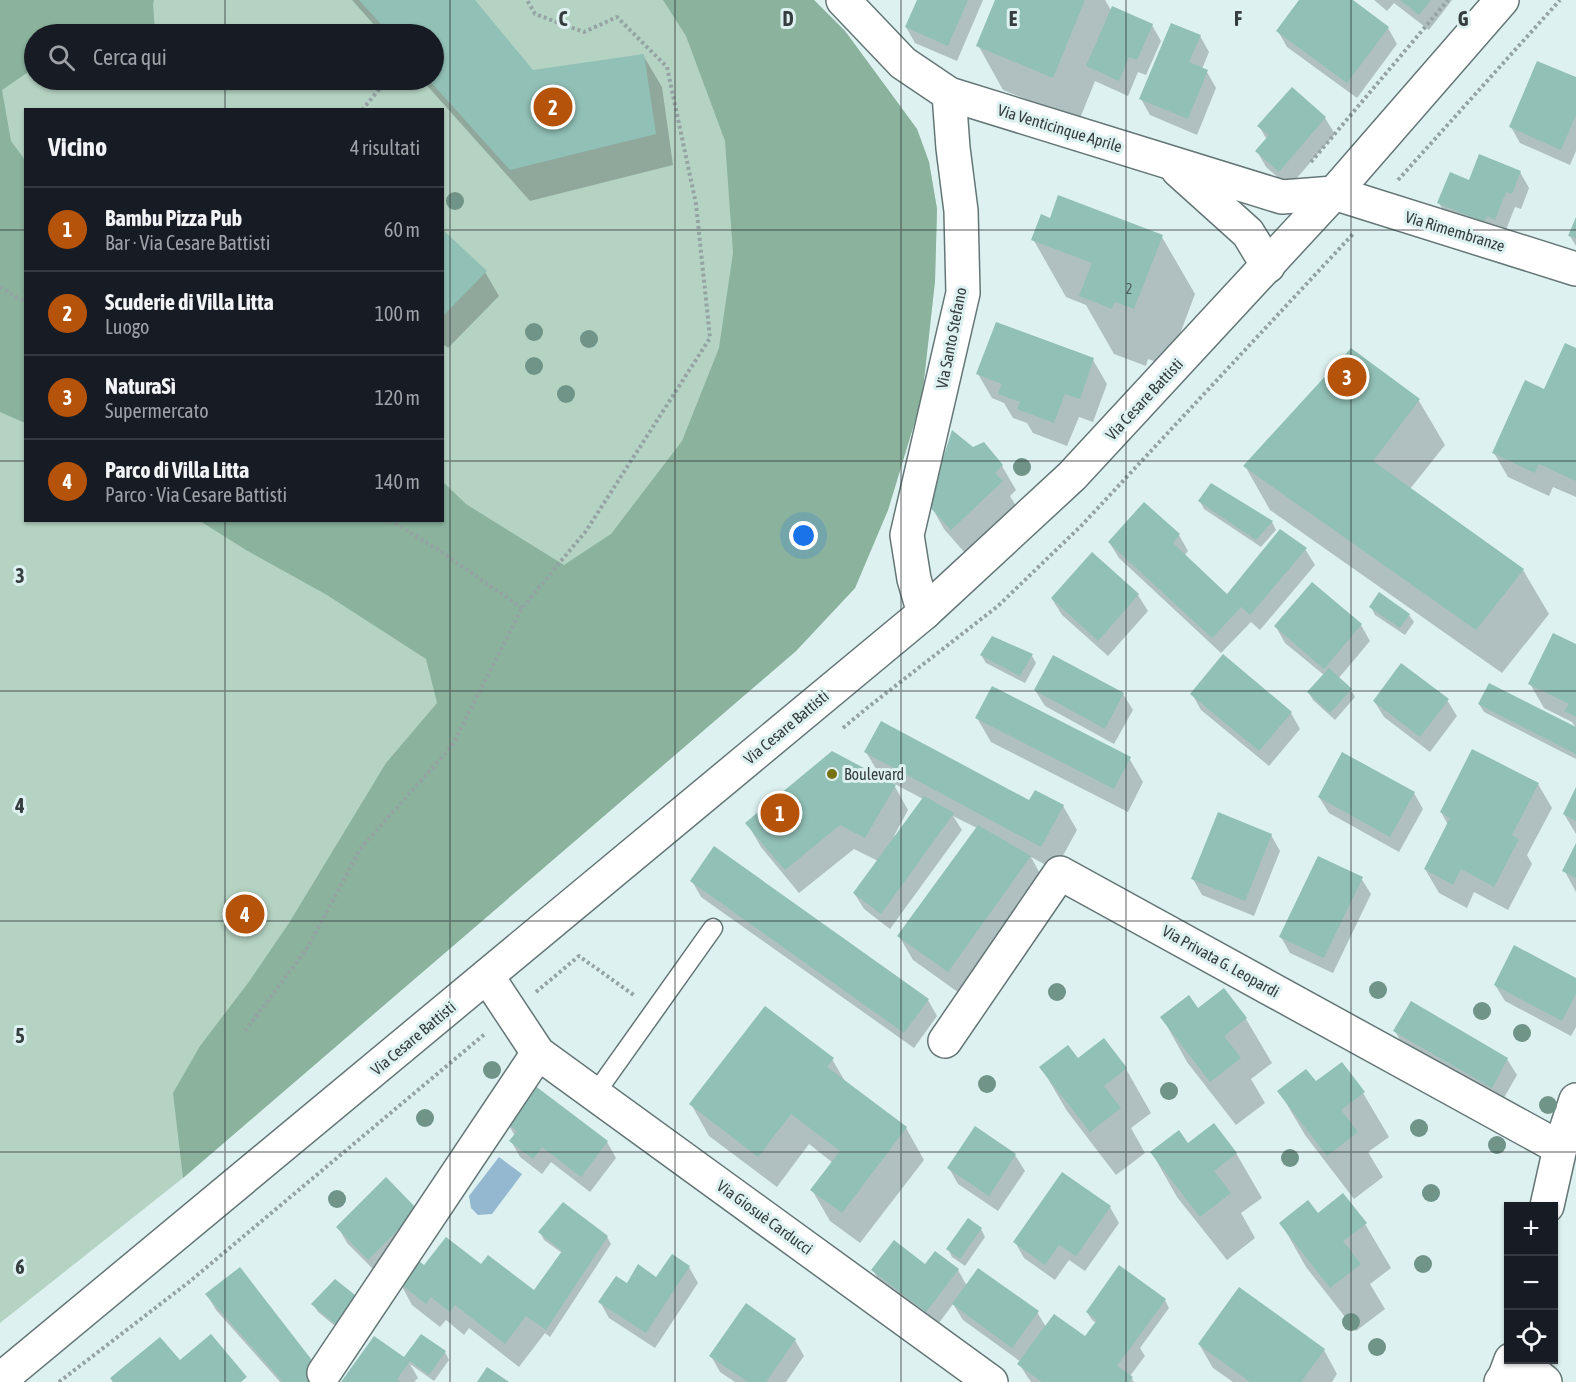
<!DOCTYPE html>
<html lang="it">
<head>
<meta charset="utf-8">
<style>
	body { margin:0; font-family:"Asap Condensed",sans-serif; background:#20242c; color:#f1f3f6 }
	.controls { position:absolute; right:18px; bottom:18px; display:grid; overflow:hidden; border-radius:0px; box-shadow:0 2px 4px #0004 }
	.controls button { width:54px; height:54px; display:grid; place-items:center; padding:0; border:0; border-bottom:2px solid #363941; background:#171b24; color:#f1f3f6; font:30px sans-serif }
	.you { position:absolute; left:804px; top:536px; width:21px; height:21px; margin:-15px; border:4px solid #fff; border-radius:50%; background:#1a73e8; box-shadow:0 0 0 9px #1a73e833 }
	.badge { display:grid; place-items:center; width:39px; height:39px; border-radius:50%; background:#b45309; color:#fff; font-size:20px; font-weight:700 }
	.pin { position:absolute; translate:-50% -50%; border:3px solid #fff; box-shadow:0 2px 6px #0006 }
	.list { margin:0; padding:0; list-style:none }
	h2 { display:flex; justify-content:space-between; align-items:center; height:78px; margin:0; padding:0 24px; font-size:26px }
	h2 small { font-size:20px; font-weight:400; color:#9ea1a6 }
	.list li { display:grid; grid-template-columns:39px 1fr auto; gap:18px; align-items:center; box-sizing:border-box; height:84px; padding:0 24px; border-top:2px solid #363941 }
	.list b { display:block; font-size:22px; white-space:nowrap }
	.list p { margin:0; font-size:20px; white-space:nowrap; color:#9ea1a6 }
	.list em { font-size:20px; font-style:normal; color:#9ea1a6 }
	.icon { flex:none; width:33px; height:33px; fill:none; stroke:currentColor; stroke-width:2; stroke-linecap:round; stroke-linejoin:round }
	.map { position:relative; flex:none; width:1576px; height:1382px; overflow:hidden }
	.search { position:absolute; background:#171b24; box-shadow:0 2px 4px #0004; left:24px; top:24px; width:420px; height:66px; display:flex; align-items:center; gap:15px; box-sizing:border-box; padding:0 21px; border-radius:33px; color:#9ea1a6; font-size:22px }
	.panel { position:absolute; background:#171b24; box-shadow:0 2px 4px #0004; left:24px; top:108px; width:420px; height:414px; border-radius:0px }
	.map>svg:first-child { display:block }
	.green { fill:#b5d3c3; fill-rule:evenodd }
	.forest { fill:#8ab29d }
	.water { fill:#93b8cf }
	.shadow { fill:#0003; fill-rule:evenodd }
	.building { fill:#91c0b6 }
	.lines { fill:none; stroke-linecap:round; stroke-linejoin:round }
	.lane-casing { stroke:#657676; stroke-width:21 }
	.street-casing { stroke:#657676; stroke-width:36 }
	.secondary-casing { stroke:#657676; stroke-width:36 }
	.path { stroke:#95a3a3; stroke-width:4; stroke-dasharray:3 3; stroke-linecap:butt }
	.lane { stroke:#fff; stroke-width:18 }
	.street { stroke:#fff; stroke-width:33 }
	.secondary { stroke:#fff; stroke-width:33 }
	.tree { fill:#709488 }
	.grid { fill:none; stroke:#363d3e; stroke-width:1.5; stroke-opacity:0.55 }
	.poi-dot { fill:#767113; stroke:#ddf1f1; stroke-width:2 }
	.labels { text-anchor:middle; stroke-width:6; stroke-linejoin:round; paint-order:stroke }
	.number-label { font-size:14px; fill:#4d5e5c }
	.street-label { font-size:16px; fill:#363d3e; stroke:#ddf1f1 }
	.poi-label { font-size:16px; fill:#363d3e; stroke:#ddf1f1; text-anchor:start }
	.grid-label { font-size:20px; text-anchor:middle; font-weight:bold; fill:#363d3e; stroke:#ddf1f1; stroke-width:6; stroke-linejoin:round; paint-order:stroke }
</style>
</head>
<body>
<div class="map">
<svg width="1576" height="1382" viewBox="0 0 1576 1382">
	<rect width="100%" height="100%" fill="#ddf1f1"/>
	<!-- green -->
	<path class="green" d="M 0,0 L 814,0 L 845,31 L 917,129 L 929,162 L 937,209 L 935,281 L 922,398 L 888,510 L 855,588 L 796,651 L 183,1178 L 0,1323 ZM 34,34 L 434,34 L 434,80 L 34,80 ZM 26,110 L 442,110 L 442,520 L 26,520 Z"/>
	<!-- forest -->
	<g class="forest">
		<polygon points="0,0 154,0 153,4 155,31 151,34 34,34 34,68 2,90 11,141 25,160 25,423 0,412"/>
		<polygon points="663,0 814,0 845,31 917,129 929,162 937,209 935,281 922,398 888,510 855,588 796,651 183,1178 173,1093 200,1046 248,983 289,923 386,763 437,703 426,659 327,595 246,550 200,521 442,520 443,482 466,504 564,565 611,534 682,441 719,348 733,253 725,141 686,36"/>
	</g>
	<!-- water -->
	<polygon class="water" points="499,1157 522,1174 492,1214 478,1215 471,1208 469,1196"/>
	<!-- shadow -->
	<g class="shadow">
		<polygon points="352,0 473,0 532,72 643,55 662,87 673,165 530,201 422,80 434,80 434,34 382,34"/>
		<polygon points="918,0 983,0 957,61 915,43 906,27"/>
		<polygon points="996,0 1105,0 1111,10 1152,25 1161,41 1146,75 1138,72 1128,96 1095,81 1079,121 1003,90 978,45"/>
		<polygon points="1301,0 1350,0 1388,28 1397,44 1357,98 1287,47 1278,31"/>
		<polygon points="1374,0 1452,0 1429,30 1394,3 1387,11"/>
		<polygon points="1200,36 1209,52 1202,69 1207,72 1216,88 1197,135 1150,115 1141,99"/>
		<polygon points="1576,79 1576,151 1570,165 1520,143 1511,127"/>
		<polygon points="1292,89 1325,118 1335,134 1289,187 1266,167 1257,151 1267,140 1259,126"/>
		<polygon points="1520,172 1529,188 1521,209 1515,207 1504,235 1448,219 1439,203 1470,182"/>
		<polygon points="1051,220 1162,237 1195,294 1168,366 1148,359 1146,366 1114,354 1086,305 1066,297 1033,239"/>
		<polygon points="1576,221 1576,246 1570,236"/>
		<polygon points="442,231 485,272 499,296 448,348 442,343"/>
		<polygon points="1351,350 1419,401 1445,445 1410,489 1523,570 1549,614 1502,673 1270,510 1245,466"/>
		<polygon points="1576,350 1576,497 1553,487 1549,496 1508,477 1494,453 1545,391"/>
		<polygon points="1093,360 1107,384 1093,422 1079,417 1067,446 1033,433 1027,423 1013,418 1004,403 992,398 978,374"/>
		<polygon points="973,449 1002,466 1016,490 1010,496 1016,506 965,553 944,529 930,504"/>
		<polygon points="1212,485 1272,522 1276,530 1261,547 1204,509 1200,501"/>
		<polygon points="1145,504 1179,535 1188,551 1184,556 1227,596 1305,549 1315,565 1260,630 1251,622 1221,653 1119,558 1109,542"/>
		<polygon points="1312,584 1361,625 1370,641 1338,679 1351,690 1355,697 1335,720 1313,700 1309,693 1324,675 1285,643 1276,627"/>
		<polygon points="1138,595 1148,611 1108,656 1062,615 1052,599"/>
		<polygon points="1371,607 1409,615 1414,622 1405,635 1375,615"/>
		<polygon points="1576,646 1576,759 1484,712 1479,704 1576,728 1572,722 1544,708 1530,684"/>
		<polygon points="981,655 1032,656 1036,663 1025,683 986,663"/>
		<polygon points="1035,690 1123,694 1133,710 1114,744 1045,706"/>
		<polygon points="1192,694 1291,713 1300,729 1269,766 1201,710"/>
		<polygon points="1447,700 1457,716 1430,752 1384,717 1374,701"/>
		<polygon points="977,718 1129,758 1143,782 1128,812 991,742"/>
		<path d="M 866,752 L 1030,802 L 1063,806 L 1077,830 L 1055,870 L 1031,857 L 1044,881 L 962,995 L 913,960 L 899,936 L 977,828 L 953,816 L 962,830 L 890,929 L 864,909 L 854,893 L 878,861 L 854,849 L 799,893 L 761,847 L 747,823 L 882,779 ZM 893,783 L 923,799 L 896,837 L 894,836 L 908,810 Z"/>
		<polygon points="1538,784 1552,808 1527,855 1532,864 1508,910 1474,892 1467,908 1439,893 1425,869 1448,825 1441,812"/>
		<polygon points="1576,791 1576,834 1564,814"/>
		<polygon points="1414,793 1423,809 1399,852 1329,813 1319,797"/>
		<polygon points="1271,835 1280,851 1254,916 1202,895 1193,879"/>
		<polygon points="1576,846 1576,892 1564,870"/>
		<polygon points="1361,878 1371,894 1333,973 1290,953 1281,937"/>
		<polygon points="692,881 928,1000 937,1016 914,1048 701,897"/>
		<polygon points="1576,980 1576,1027 1571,1036 1505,1001 1495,985"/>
		<polygon points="1198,1010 1246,1019 1272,1063 1251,1079 1265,1103 1236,1125 1187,1062 1162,1017"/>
		<polygon points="1395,1031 1507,1059 1517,1075 1501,1103 1404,1047"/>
		<polygon points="832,1059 846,1083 906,1128 924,1160 860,1243 830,1221 812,1190 833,1163 809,1144 777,1187 709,1136 691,1104"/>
		<polygon points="1078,1060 1126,1069 1151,1113 1131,1128 1145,1153 1116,1175 1067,1111 1041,1067"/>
		<polygon points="1316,1083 1363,1093 1389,1137 1368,1152 1383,1177 1354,1199 1305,1135 1279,1091"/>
		<polygon points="507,1122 607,1142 616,1158 590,1192 551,1162 542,1174 520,1157 511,1141 515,1136"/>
		<polygon points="976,1128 1015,1155 1025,1171 998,1211 958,1184 949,1168"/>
		<polygon points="1188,1145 1236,1153 1262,1198 1241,1213 1255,1238 1227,1260 1177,1197 1152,1153"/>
		<polygon points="1110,1207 1119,1223 1085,1271 1069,1260 1055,1280 1024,1258 1015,1242"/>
		<polygon points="417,1211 378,1274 347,1243 338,1227"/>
		<polygon points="1317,1215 1365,1224 1391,1268 1370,1284 1385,1309 1356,1331 1306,1267 1281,1223"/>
		<polygon points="981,1229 985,1237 965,1266 952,1257 948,1249"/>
		<polygon points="540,1232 607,1237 611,1244 550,1337 545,1333 519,1367 469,1328 464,1335 446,1320 440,1327 412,1305 399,1281 481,1266 534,1292 562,1253 544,1240"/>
		<polygon points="926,1266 958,1270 967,1286 1037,1312 1046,1327 1085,1339 1096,1323 1092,1320 1087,1312 1165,1300 1169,1308 1140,1348 1145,1356 1130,1376 1134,1382 1031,1382 1019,1364 1021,1362 963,1320 953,1304 936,1327 882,1286 873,1270"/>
		<polygon points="689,1267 698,1283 655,1348 609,1318 600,1302 627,1285 657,1279"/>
		<polygon points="335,1281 341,1331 318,1312 313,1304"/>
		<polygon points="207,1295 325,1382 280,1382 216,1310"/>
		<polygon points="375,1338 409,1362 406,1357 445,1352 449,1360 434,1381 410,1364 418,1378 414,1382 343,1382"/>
		<polygon points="795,1340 804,1356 786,1382 735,1382 720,1372 711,1356"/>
		<polygon points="1199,1344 1324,1350 1337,1374 1332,1382 1233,1382 1213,1368"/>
	</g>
	<!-- building -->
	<g class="building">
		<polygon points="359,0 475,0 533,70 644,54 656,134 510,170 429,80 434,80 434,34 390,34"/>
		<polygon points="917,0 968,0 948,46 905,27"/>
		<polygon points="995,0 1085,0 1053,78 976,46"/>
		<polygon points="1299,0 1353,0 1389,27 1347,83 1276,31"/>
		<polygon points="1400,0 1431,0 1419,15"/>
		<polygon points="1112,6 1153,24 1137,60 1129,57 1119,81 1086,66"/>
		<polygon points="1171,23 1201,35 1189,62 1208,70 1188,119 1139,99"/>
		<polygon points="1537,61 1576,77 1576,115 1561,150 1509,127"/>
		<polygon points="1292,87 1326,117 1279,172 1255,151 1269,135 1257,126"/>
		<polygon points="1479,154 1521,171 1512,194 1506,192 1495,220 1487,216 1484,222 1437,203 1450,172 1469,180"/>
		<polygon points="1058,195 1163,235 1134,309 1115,302 1112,309 1079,296 1092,263 1031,240 1041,214 1050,218"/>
		<polygon points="1576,217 1576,238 1568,236"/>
		<polygon points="442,229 487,271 442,317"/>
		<polygon points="996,322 1094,358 1080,399 1065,394 1054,423 1017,409 1020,402 998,394 1002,384 976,374"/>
		<polygon points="1565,343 1576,348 1576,481 1539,464 1535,473 1492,453 1525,380 1544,389"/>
		<polygon points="1351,348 1420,399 1373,461 1524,569 1476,630 1243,466"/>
		<polygon points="952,430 973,447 984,442 1003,465 995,473 1003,481 951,530 928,505"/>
		<polygon points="1211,483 1273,521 1256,540 1198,501"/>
		<polygon points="1144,502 1180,534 1173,543 1227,594 1280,529 1307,548 1250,615 1241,607 1212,638 1108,542"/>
		<polygon points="1092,552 1139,594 1098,641 1051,598"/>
		<polygon points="1312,582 1362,624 1324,669 1274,626"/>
		<polygon points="1379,592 1410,614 1400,628 1369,607"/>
		<polygon points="1553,633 1576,644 1576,717 1564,711 1569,704 1528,684"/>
		<polygon points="992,636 1033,654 1020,676 980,655"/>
		<polygon points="1223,654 1292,712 1259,751 1190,694"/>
		<polygon points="1053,655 1124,693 1105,729 1034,690"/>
		<polygon points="1401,663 1449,699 1420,737 1373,701"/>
		<polygon points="1329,668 1352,689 1330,713 1307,692"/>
		<polygon points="1489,683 1576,727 1576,754 1478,704"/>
		<polygon points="992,686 1131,757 1114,789 975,718"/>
		<polygon points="881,721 1029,800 1035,790 1064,805 1041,847 864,752"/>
		<polygon points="1472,749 1539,783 1512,835 1519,839 1494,887 1461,869 1453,885 1424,869 1450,818 1440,812"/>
		<polygon points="832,751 896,785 865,838 840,825 785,870 745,823"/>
		<polygon points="1342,752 1415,792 1390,837 1318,797"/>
		<polygon points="1576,787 1576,821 1563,814"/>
		<polygon points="924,796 954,813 881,914 853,893"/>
		<polygon points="1218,812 1272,834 1245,901 1191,879"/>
		<polygon points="978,825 1031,856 948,972 897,936"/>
		<polygon points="1576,843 1576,878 1562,871"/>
		<polygon points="714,846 929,999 904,1033 690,881"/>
		<polygon points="1318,856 1363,877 1324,958 1279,937"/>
		<polygon points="1514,945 1576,978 1576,994 1562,1021 1494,985"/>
		<polygon points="1224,988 1247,1018 1224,1036 1241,1058 1210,1082 1160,1017 1189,995 1198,1008"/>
		<polygon points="1411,1001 1508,1058 1492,1088 1393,1031"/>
		<polygon points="765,1006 834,1058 827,1067 907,1127 842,1213 810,1190 840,1151 791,1114 758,1157 689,1104"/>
		<polygon points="1104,1038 1127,1068 1104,1086 1121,1108 1090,1132 1039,1067 1068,1045 1078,1058"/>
		<polygon points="1342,1062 1365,1092 1341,1110 1358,1132 1327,1156 1277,1091 1306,1069 1316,1081"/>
		<polygon points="534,1085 608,1141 581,1177 542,1147 533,1159 509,1141 517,1131 505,1122"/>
		<polygon points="1214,1123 1237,1153 1214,1171 1231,1193 1200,1217 1150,1152 1179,1130 1188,1143"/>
		<polygon points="975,1126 1016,1154 989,1196 947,1168"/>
		<polygon points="1062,1172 1111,1206 1076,1256 1059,1245 1045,1265 1013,1242"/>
		<polygon points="386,1177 418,1210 368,1260 336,1227"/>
		<polygon points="1343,1193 1367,1223 1343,1241 1361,1264 1330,1288 1279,1223 1308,1200 1318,1213"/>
		<polygon points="563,1202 608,1236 546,1330 526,1316 505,1344 455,1305 450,1312 431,1297 426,1304 397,1281 415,1258 424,1265 446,1237 481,1264 488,1255 534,1290 562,1251 538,1232"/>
		<polygon points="968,1218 982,1228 960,1259 946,1249"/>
		<polygon points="894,1240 925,1264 935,1251 959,1269 926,1312 871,1270"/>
		<polygon points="672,1254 690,1266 646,1333 598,1302 616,1276 627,1283 638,1264 656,1277"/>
		<polygon points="1119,1265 1166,1299 1117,1366 1133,1377 1129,1382 1042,1382 1017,1364 1054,1314 1085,1336 1097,1320 1086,1312"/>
		<polygon points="240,1267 318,1368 310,1382 283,1382 205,1294"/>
		<polygon points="978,1268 1039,1311 1012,1348 952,1304"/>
		<polygon points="335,1279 360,1299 336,1325 311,1304"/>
		<polygon points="1239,1287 1325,1349 1301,1382 1250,1382 1198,1344"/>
		<polygon points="746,1303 796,1339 766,1382 748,1382 709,1356"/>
		<polygon points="211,1334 247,1377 241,1382 113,1382 110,1378 160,1337 180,1360"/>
		<polygon points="421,1334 446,1351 429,1375 410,1361 397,1379 401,1382 341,1382 374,1336 404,1357"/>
		<polygon points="487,1367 509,1382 477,1382"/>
	</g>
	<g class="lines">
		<defs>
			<polyline id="lane" points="595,1094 713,928"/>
			<g id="street">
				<polyline points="843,0 903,63 949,94 1282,197 1334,193 1576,269"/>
				<polyline points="1178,170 1248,233 1268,266"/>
				<polyline points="924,613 914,579 907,535 963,293 961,211 953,148 949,94"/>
				<polyline points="487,976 538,1053 991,1382"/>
				<polyline points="945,1041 1060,873 1560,1148"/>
				<polyline points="1547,1206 1560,1148 1576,1100"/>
				<polyline points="1518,1360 1545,1382"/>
				<polyline points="324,1373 538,1053"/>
				<polyline points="1501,1382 1505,1376 1511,1360"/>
			</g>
			<polyline id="secondary" points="0,1380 924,613 1072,476 1334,193 1502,0"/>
		</defs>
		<!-- lane casing -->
		<use href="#lane" class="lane-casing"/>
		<!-- street casing -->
		<use href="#street" class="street-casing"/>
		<!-- secondary casing -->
		<use href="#secondary" class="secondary-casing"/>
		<!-- path -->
		<g class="path">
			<polyline points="362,110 387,80"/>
			<polyline points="1311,162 1448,0"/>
			<polyline points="1398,180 1560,0"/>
			<polyline points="0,287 26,303"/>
			<polyline points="390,520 440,551 522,608"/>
			<polyline points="843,728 867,708 998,606 1082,525 1353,234"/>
			<polyline points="536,992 579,956 635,996"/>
			<polyline points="245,1031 308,947 360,849 452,746 522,608 586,531 710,338 696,204 667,67 617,17 584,32 535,14 527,0"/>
			<polyline points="59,1382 189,1282 486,1033"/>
		</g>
		<!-- lane -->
		<use href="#lane" class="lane"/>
		<!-- street -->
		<use href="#street" class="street"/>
		<!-- secondary -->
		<use href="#secondary" class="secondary"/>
	</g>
	<!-- trees -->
	<g class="tree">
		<circle cx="455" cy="201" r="9"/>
		<circle cx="534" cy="332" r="9"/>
		<circle cx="589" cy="339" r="9"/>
		<circle cx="534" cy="366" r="9"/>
		<circle cx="566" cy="394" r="9"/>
		<circle cx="1022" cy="467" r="9"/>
		<circle cx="1378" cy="990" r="9"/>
		<circle cx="1057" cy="992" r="9"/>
		<circle cx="1482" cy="1011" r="9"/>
		<circle cx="1522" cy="1033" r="9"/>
		<circle cx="492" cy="1070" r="9"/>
		<circle cx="987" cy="1084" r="9"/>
		<circle cx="1169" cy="1091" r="9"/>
		<circle cx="1548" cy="1105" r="9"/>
		<circle cx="425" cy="1118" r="9"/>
		<circle cx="1419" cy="1128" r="9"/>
		<circle cx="1497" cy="1145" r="9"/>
		<circle cx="1290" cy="1158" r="9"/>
		<circle cx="1431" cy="1193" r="9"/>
		<circle cx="337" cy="1199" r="9"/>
		<circle cx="1423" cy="1264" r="9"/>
		<circle cx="1351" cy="1322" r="9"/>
		<circle cx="1377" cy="1347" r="9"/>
	</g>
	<!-- grid -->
	<path class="grid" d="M 225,0 L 225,34M 450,0 L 450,1382M 675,0 L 675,1382M 901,0 L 901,1382M 1126,0 L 1126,1382M 1351,0 L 1351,1382M 225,80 L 225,110M 0,230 L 26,230M 442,230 L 1576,230M 0,461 L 26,461M 442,461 L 1576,461M 225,520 L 225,1382M 0,691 L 1576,691M 0,921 L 1576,921M 0,1152 L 1576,1152"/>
	<!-- markers -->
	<circle class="poi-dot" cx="832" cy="774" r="6"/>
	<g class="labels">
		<!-- number labels -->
		<g class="number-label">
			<text x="1129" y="294">2</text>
		</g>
		<!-- street labels -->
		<g class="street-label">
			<text transform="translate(1060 128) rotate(17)" y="6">Via Venticinque Aprile</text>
			<text transform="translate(1455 231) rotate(17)" y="6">Via Rimembranze</text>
			<text transform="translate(951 338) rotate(-79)" y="6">Via Santo Stefano</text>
			<text transform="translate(1144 399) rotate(-47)" y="6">Via Cesare Battisti</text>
			<text transform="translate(786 727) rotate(-40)" y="6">Via Cesare Battisti</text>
			<text transform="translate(1221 961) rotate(29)" y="6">Via Privata G. Leopardi</text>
			<text transform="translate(413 1038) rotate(-40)" y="6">Via Cesare Battisti</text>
			<text transform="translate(765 1217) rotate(36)" y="6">Via Giosuè Carducci</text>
		</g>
		<!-- poi labels -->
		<g class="poi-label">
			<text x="844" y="780">Boulevard</text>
		</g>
	</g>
	<g class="grid-label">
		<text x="563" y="26">C</text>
		<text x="788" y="26">D</text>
		<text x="1013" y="26">E</text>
		<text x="1238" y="26">F</text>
		<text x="1463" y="26">G</text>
		<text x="20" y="583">3</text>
		<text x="20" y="813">4</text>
		<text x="20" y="1043">5</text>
		<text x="20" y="1274">6</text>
	</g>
</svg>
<div class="controls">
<button>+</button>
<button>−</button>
<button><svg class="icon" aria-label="locate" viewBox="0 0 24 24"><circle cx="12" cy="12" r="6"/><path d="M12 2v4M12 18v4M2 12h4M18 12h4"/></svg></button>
</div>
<div class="you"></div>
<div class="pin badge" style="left:780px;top:813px">1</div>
<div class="pin badge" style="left:553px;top:107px">2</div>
<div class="pin badge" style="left:1347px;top:377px">3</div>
<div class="pin badge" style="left:245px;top:914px">4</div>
<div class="search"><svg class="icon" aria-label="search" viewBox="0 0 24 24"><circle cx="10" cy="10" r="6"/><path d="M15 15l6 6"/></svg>Cerca qui</div>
<section class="panel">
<h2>Vicino<small>4 risultati</small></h2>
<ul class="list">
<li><span class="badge">1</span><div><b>Bambu Pizza Pub</b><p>Bar · Via Cesare Battisti</p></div><em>60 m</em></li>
<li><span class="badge">2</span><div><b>Scuderie di Villa Litta</b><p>Luogo</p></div><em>100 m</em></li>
<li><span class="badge">3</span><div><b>NaturaSì</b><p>Supermercato</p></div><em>120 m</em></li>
<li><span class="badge">4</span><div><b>Parco di Villa Litta</b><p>Parco · Via Cesare Battisti</p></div><em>140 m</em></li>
</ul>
</section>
</div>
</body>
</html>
